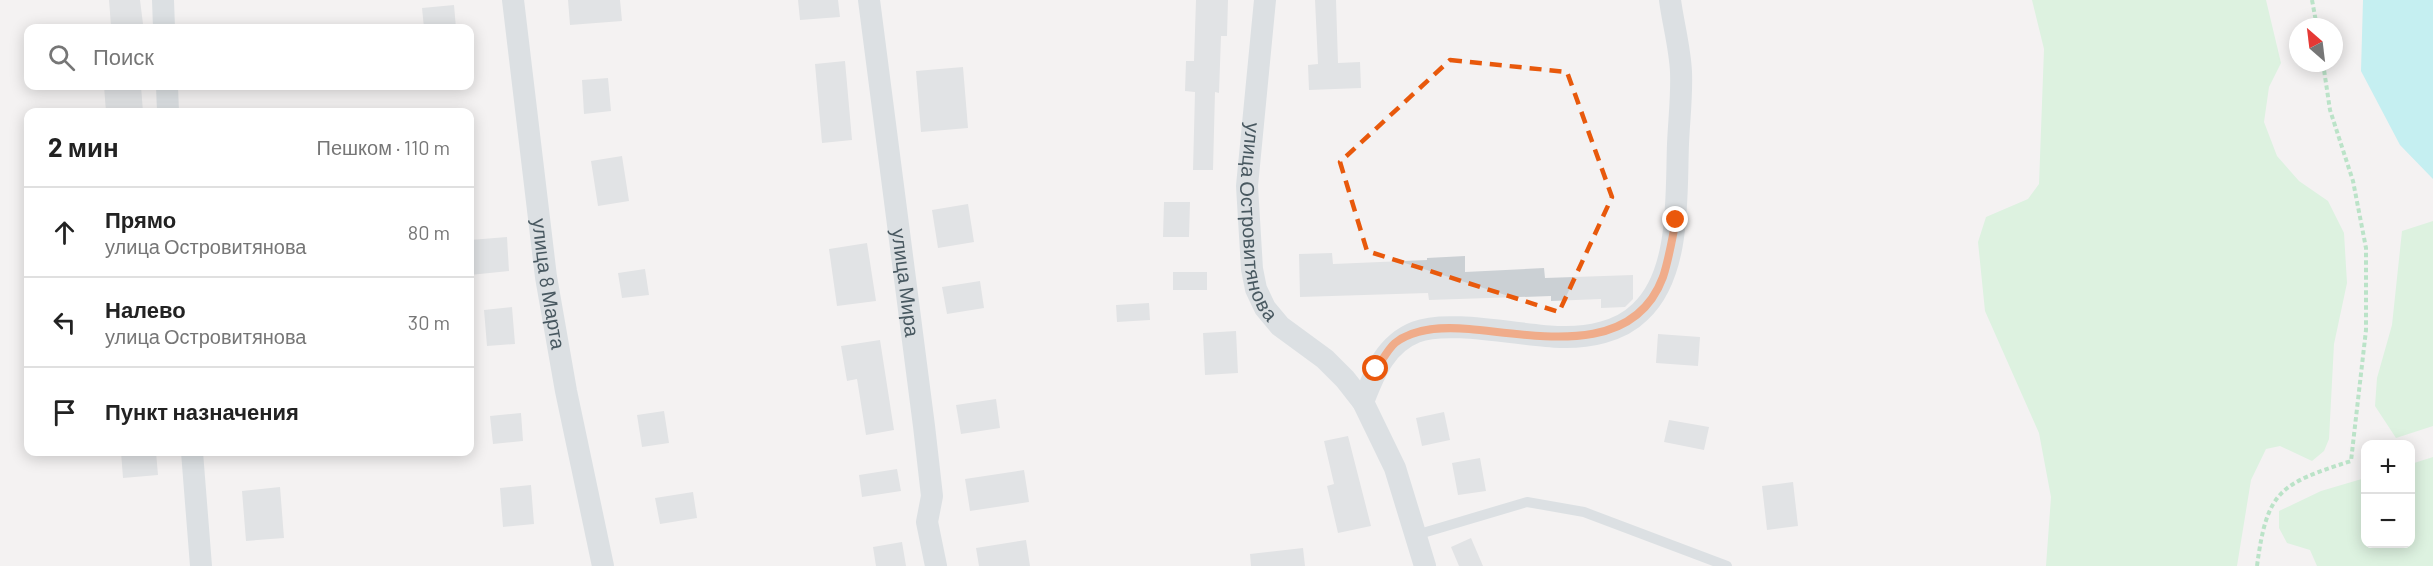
<!DOCTYPE html>
<html lang="ru">
<head>
<meta charset="utf-8">
<style>
	body { margin:0; font-family:Barlow,sans-serif; background:#f2f2f2; color:#222 }
	.controls { position:absolute; right:18px; bottom:18px; display:grid; overflow:hidden; border-radius:12px; box-shadow:0 3px 15px #0003 }
	.controls button { width:54px; height:54px; display:grid; place-items:center; padding:0; border:0; border-bottom:2px solid #e0e0e0; background:#fff; color:#222; font:30px sans-serif }
	.compass { position:absolute; left:2289px; top:18px; width:54px; height:54px; border-radius:50%; background:#fff; box-shadow:0 3px 15px #0003; rotate:332deg }
	.stop { position:absolute; width:18px; height:18px; margin:-14px; border:4px solid #ea580c; border-radius:50%; background:#fff }
	.stop.end { background:#ea580c; border-color:#fff; box-shadow:0 2px 6px #0008 }
	.list { margin:0; padding:0; list-style:none }
	h2 { display:flex; justify-content:space-between; align-items:center; height:78px; margin:0; padding:0 24px; font-size:26px }
	h2 small { font-size:20px; font-weight:400; color:#767676 }
	.list li { display:grid; grid-template-columns:39px 1fr auto; gap:18px; align-items:center; box-sizing:border-box; height:90px; padding:0 24px; border-top:2px solid #e0e0e0 }
	.list b { display:block; font-size:22px; white-space:nowrap }
	.list p { margin:0; font-size:20px; white-space:nowrap; color:#767676 }
	.list em { font-size:20px; font-style:normal; color:#767676 }
	.icon { flex:none; width:33px; height:33px; fill:none; stroke:currentColor; stroke-width:2; stroke-linecap:round; stroke-linejoin:round }
	.map { position:relative; flex:none; width:2433px; height:566px; overflow:hidden }
	.search { position:absolute; background:#fff; box-shadow:0 3px 15px #0003; left:24px; top:24px; width:450px; height:66px; display:flex; align-items:center; gap:15px; box-sizing:border-box; padding:0 21px; border-radius:12px; color:#767676; font-size:22px }
	.panel { position:absolute; background:#fff; box-shadow:0 3px 15px #0003; left:24px; top:108px; width:450px; height:348px; border-radius:12px }
	.map>svg:first-child { display:block }
	.green { fill:#c0f1cb }
	.water { fill:#8ceaef }
	.building { fill:#cbd0d4 }
	.lines { fill:none; stroke-linecap:round; stroke-linejoin:round }
	.path { stroke:#76d196; stroke-width:4; stroke-dasharray:4.5 3; stroke-linecap:butt }
	.lane { stroke:#bfcbd1; stroke-width:10 }
	.street { stroke:#bfcbd1; stroke-width:22 }
	.route { stroke:#ea580c; stroke-width:8 }
	.marked { fill:none; stroke:#e8590c; stroke-width:4.5; stroke-dasharray:12 8; stroke-linejoin:round }
	.labels { text-anchor:middle; stroke-width:4.5; stroke-linejoin:round; paint-order:stroke }
	.street-label { font-size:20px; fill:#485860; stroke:#fff }
</style>
</head>
<body>
<div class="map">
<svg width="2433" height="566" viewBox="0 0 2433 566">
	<rect width="100%" height="100%" fill="#f4f2f2"/>
	<!-- green -->
	<g class="green">
		<polygon points="2032,0 2266,0 2281,63 2269,87 2264,122 2277,156 2299,181 2328,201 2344,233 2347,283 2334,344 2329,439 2324,451 2312,461 2280,446 2266,449 2251,480 2237,566 2046,566 2051,497 2039,433 1985,311 1978,242 1986,217 2028,199 2039,184 2044,49"/>
		<polygon points="2433,221 2433,426 2396,438 2375,406 2377,378 2392,325 2402,231"/>
		<polygon points="2433,457 2433,566 2317,566 2310,550 2287,543 2279,528 2279,511 2321,491 2365,478 2366,544 2410,544 2411,464"/>
	</g>
	<!-- water -->
	<polygon class="water" points="2363,0 2433,0 2433,179 2400,145 2361,71"/>
	<!-- building -->
	<g class="building">
		<polygon points="109,0 140,0 143,24 111,26"/>
		<polygon points="568,0 620,0 622,21 570,25"/>
		<polygon points="798,0 838,0 840,17 800,20"/>
		<polygon points="1196,0 1228,0 1227,36 1221,36 1219,93 1215,92 1213,170 1193,170 1195,92 1185,91 1186,61 1194,61"/>
		<polygon points="1315,0 1336,0 1338,63 1360,62 1361,88 1309,90 1308,65 1318,64"/>
		<polygon points="454,5 456,28 424,28 422,8"/>
		<polygon points="845,61 852,140 822,143 815,64"/>
		<polygon points="963,67 968,128 921,132 916,71"/>
		<polygon points="608,78 611,111 584,114 582,80"/>
		<polygon points="104,86 141,86 143,112 106,112"/>
		<polygon points="622,156 629,201 598,206 591,161"/>
		<polygon points="1164,202 1190,202 1189,237 1163,237"/>
		<polygon points="968,204 974,242 938,248 932,210"/>
		<polygon points="507,237 509,271 470,275 470,240"/>
		<polygon points="867,243 876,301 837,306 829,249"/>
		<polygon points="1332,253 1333,264 1427,260 1427,258 1465,256 1465,272 1544,268 1545,278 1633,275 1633,299 1625,307 1601,308 1601,299 1551,301 1551,296 1429,300 1428,293 1300,297 1299,254"/>
		<polygon points="645,269 649,295 622,298 618,273"/>
		<rect x="1173" y="272" width="34" height="18"/>
		<polygon points="980,281 984,308 947,314 942,287"/>
		<polygon points="1149,303 1150,320 1117,322 1116,305"/>
		<polygon points="512,307 515,344 487,346 484,310"/>
		<polygon points="1236,331 1238,373 1205,375 1203,333"/>
		<polygon points="1658,334 1700,337 1698,366 1656,363"/>
		<polygon points="880,340 894,430 866,435 857,379 847,381 841,346"/>
		<polygon points="996,399 1000,428 961,434 956,405"/>
		<polygon points="664,411 669,443 642,447 637,415"/>
		<polygon points="1444,412 1450,440 1422,446 1416,418"/>
		<polygon points="521,413 523,441 493,444 490,416"/>
		<polygon points="1669,420 1709,427 1704,450 1664,442"/>
		<polygon points="1348,436 1371,526 1338,533 1327,486 1334,484 1324,441"/>
		<polygon points="121,452 156,452 158,475 123,478"/>
		<polygon points="1480,458 1486,491 1458,495 1452,463"/>
		<polygon points="897,469 901,491 862,497 859,475"/>
		<polygon points="1024,470 1029,502 970,511 965,479"/>
		<polygon points="1793,482 1798,526 1767,530 1762,486"/>
		<polygon points="531,485 534,524 503,527 500,488"/>
		<polygon points="280,487 284,538 246,541 242,491"/>
		<polygon points="693,492 697,518 660,524 655,498"/>
		<polygon points="1471,538 1483,566 1459,566 1451,547"/>
		<polygon points="1026,540 1030,566 979,566 976,548"/>
		<polygon points="902,542 906,566 876,566 873,547"/>
		<polygon points="1303,548 1305,566 1251,566 1250,554"/>
	</g>
	<g class="lines">
		<!-- path -->
		<g class="path">
			<polyline points="2312,0 2317,27"/>
			<path d="M 2257,566 C 2267,490 2280,484 2351,461 L 2366,330 L 2366,248 L 2353,181 L 2330,110 L 2323,63"/>
		</g>
		<!-- lane -->
		<polyline class="lane" points="1416,535 1527,502 1584,512 1727,566"/>
		<!-- street -->
		<g class="street">
			<polyline points="163,0 164,28"/>
			<path id="s1" d="M 513,0 L 546,277 L 566,391 L 603,566"/>
			<path id="s2" d="M 869,0 L 924,426 L 932,496 L 927,522 L 936,566"/>
			<path id="s3" d="M 1265,0 L 1247,186 L 1252,269 L 1256,289 L 1265,308 L 1280,326 L 1325,359 L 1345,379 L 1363,402 L 1395,468 L 1425,566"/>
			<polyline points="167,86 168,112"/>
			<path d="M 1363,402 C 1374,374 1385,344 1416,332 C 1448,319 1522,336 1560,337 C 1587,338 1620,332 1640,312 C 1681,274 1676,196 1678,144 C 1679,120 1682,96 1681,72 C 1680,48 1673,23 1670,0"/>
			<polyline points="192,452 201,566"/>
		</g>
	</g>
	<g class="lines">
		<!-- route -->
		<path class="route" d="M 1376,369 C 1382,361 1388,349 1395,343 C 1415,327 1445,327 1469,329 C 1536,335 1633,358 1663,277 C 1669,259 1672,239 1676,220"/>
	</g>
	<!-- marked area -->
	<path d="M0 0H2433V566H0ZM 1450,60 L 1567,72 L 1612,197 L 1559,312 L 1367,251 L 1340,162 Z" fill="#f4f2f2" fill-opacity=".55" fill-rule="evenodd"/>
	<path class="marked" d="M 1450,60 L 1567,72 L 1612,197 L 1559,312 L 1367,251 L 1340,162 Z"/>
	<g class="labels">
		<!-- street labels -->
		<g class="street-label">
			<text dy="7" stroke="none"><textPath href="#s3" startOffset="224">улица Островитянова</textPath></text>
			<text dy="7" stroke="none"><textPath href="#s2" startOffset="285">улица Мира</textPath></text>
			<text dy="7" stroke="none"><textPath href="#s1" startOffset="286">улица 8 Марта</textPath></text>
		</g>
	</g>
</svg>
<div class="controls">
<button>+</button>
<button>−</button>
</div>
<svg class="compass" viewBox="-18 -18 36 36"><path d="M0-13l5 13h-10z" fill="#e53935"/><path d="M0 13l5-13h-10z" fill="#767676"/></svg>
<div class="stop" style="left:1376px;top:369px"></div>
<div class="stop end" style="left:1676px;top:220px"></div>
<div class="search"><svg class="icon" aria-label="search" viewBox="0 0 24 24"><circle cx="10" cy="10" r="6"/><path d="M15 15l6 6"/></svg>Поиск</div>
<section class="panel">
<h2>2 мин<small>Пешком · 110 m</small></h2>
<ul class="list">
<li><svg class="icon" aria-label="ahead" viewBox="0 0 24 24"><path d="M12 20V5M6 11l6-6 6 6"/></svg><div><b>Прямо</b><p>улица Островитянова</p></div><em>80 m</em></li>
<li><svg class="icon" aria-label="left" viewBox="0 0 24 24"><path d="M17 20v-9H6M10 6l-5 5 5 5"/></svg><div><b>Налево</b><p>улица Островитянова</p></div><em>30 m</em></li>
<li><svg class="icon" aria-label="arrive" viewBox="0 0 24 24"><path d="M6 21V4h12l-3 4 3 4H6"/></svg><div><b>Пункт назначения</b></div></li>
</ul>
</section>
</div>
</body>
</html>
